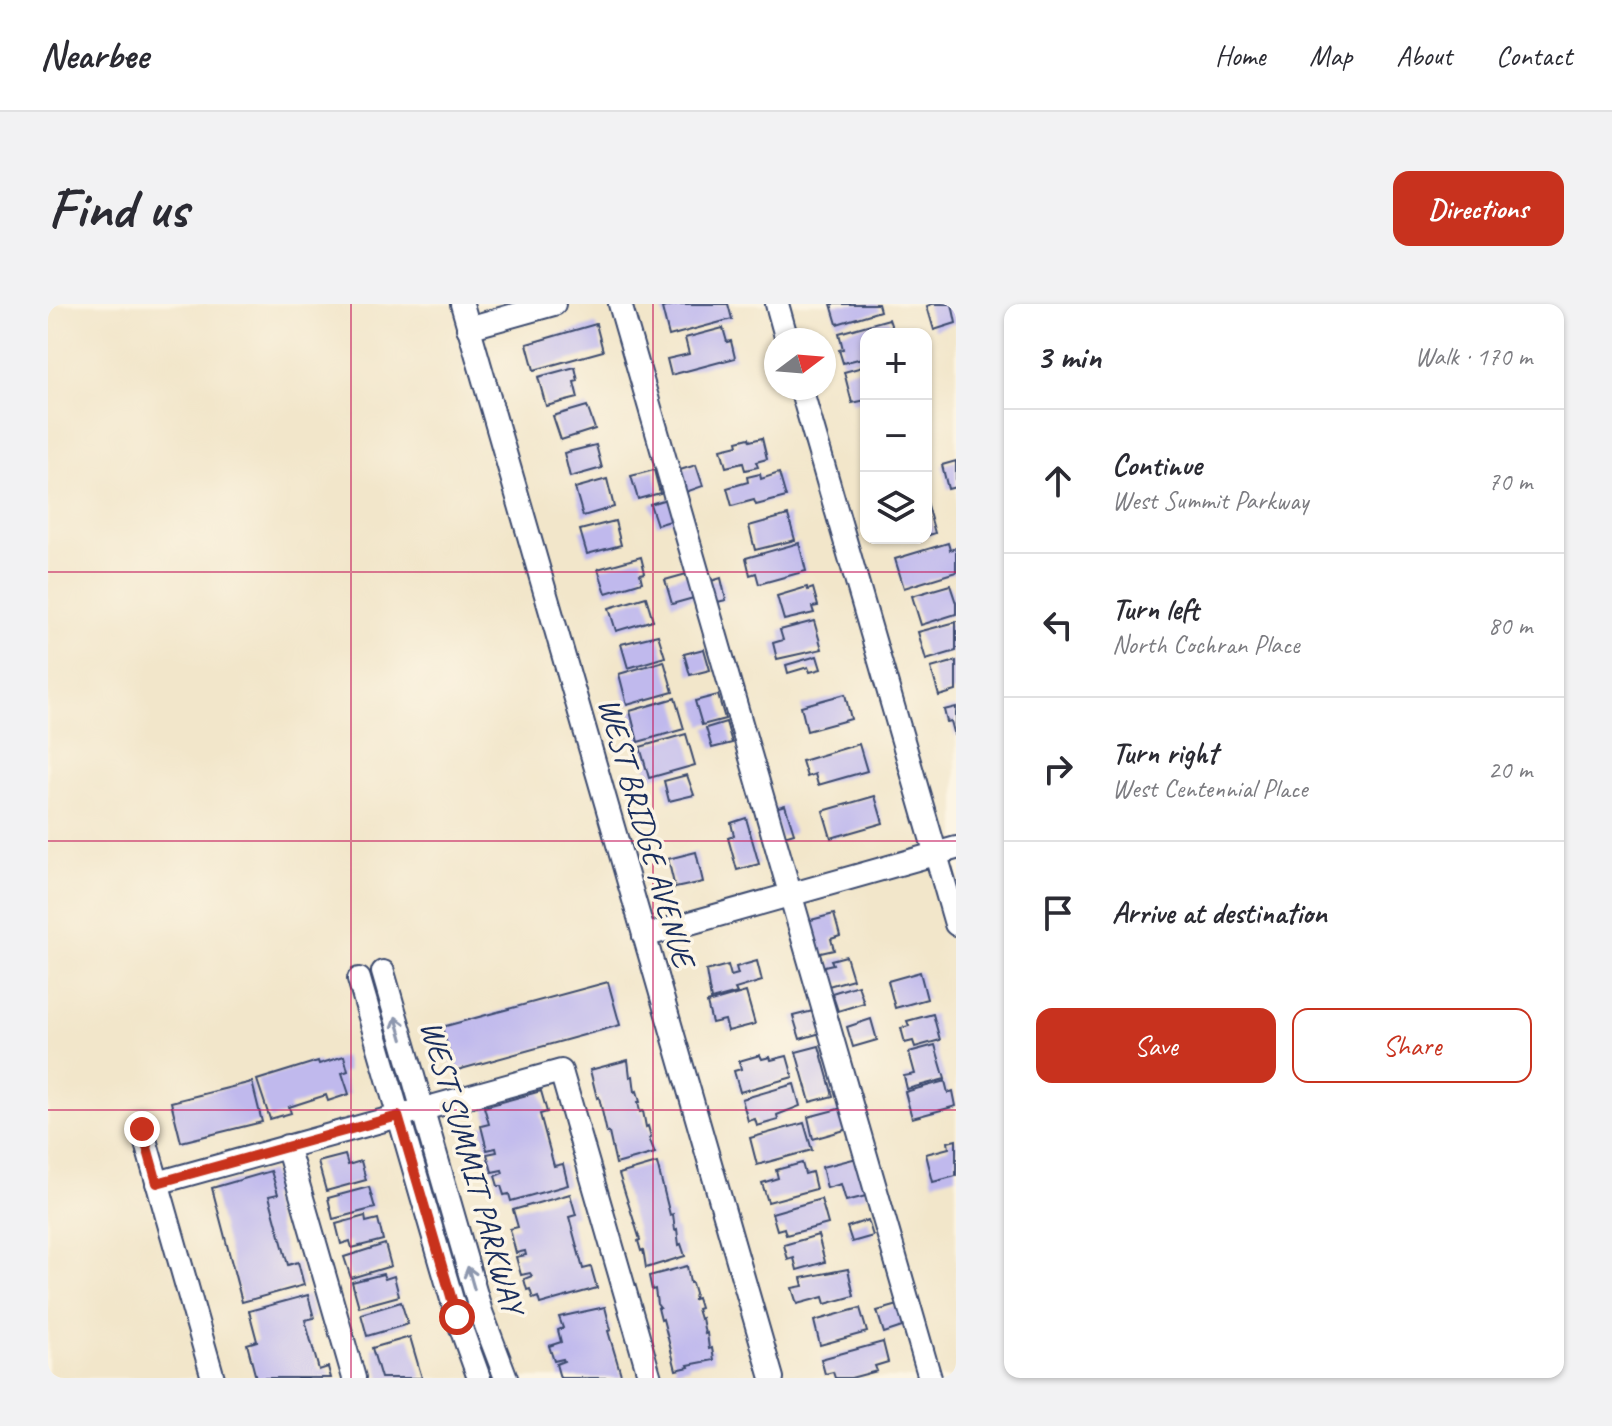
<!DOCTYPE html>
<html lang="en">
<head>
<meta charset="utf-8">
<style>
	body { margin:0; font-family:Caveat,sans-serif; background:#f2f2f3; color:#2b2b33 }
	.controls { position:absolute; right:24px; top:24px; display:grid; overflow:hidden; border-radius:16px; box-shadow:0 2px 6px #0004 }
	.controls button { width:72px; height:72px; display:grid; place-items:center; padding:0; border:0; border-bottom:2px solid #e1e1e2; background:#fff; color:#2b2b33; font:40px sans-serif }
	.compass { position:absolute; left:716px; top:24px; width:72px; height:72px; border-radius:50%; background:#fff; box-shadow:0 2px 6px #0004; rotate:74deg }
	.stop { position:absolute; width:24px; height:24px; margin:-18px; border:6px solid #c8321e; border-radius:50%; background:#fff }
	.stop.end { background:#c8321e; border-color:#fff; box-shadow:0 2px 8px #0008 }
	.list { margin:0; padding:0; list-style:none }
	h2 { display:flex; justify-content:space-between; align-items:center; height:104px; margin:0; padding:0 32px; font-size:34px }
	h2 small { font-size:26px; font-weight:400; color:#7c7c81 }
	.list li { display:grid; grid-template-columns:52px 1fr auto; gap:24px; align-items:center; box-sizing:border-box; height:144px; padding:0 32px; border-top:2px solid #e1e1e2 }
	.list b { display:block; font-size:30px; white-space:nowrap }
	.list p { margin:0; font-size:26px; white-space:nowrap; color:#7c7c81 }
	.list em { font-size:26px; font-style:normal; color:#7c7c81 }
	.actions { display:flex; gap:16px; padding:24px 32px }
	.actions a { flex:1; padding:18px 0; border:2px solid #c8321e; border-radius:16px; text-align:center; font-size:28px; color:#c8321e }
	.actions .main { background:#c8321e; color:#fff }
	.icon { flex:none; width:44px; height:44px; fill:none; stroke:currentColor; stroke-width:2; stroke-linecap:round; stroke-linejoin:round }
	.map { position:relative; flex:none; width:908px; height:1074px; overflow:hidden; border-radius:16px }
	header { display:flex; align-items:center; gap:48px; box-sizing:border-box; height:112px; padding:0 40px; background:#fff; border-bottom:2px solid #e1e1e2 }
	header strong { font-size:38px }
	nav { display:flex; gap:44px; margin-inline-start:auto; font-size:28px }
	.intro { display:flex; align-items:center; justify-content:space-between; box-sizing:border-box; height:192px; padding:0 48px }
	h1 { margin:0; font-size:56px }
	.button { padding:20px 36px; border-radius:16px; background:#c8321e; color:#fff; font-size:28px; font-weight:700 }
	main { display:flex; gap:48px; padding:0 48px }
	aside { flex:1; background:#fff; border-radius:16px; box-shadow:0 2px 6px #0004 }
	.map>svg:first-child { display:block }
	.building { fill:#c0b9ed }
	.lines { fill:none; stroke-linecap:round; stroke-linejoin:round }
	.minor-casing { stroke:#3b4a6e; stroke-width:26 }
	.minor { stroke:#fff; stroke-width:22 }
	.oneway { stroke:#8d97ae }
	.route { stroke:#c8321e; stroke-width:10 }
	.grid { fill:none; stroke:#c2185b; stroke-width:2; stroke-opacity:0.55 }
	.labels { text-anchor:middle; stroke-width:7; stroke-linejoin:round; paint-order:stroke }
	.street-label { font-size:32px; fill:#1b2f5e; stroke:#fcf5e5 }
</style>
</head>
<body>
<header>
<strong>Nearbee</strong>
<nav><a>Home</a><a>Map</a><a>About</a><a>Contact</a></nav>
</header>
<div class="intro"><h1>Find us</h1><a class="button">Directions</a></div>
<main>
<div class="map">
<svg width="908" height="1074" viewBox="0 0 908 1074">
	<rect width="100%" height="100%" fill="#fcf5e5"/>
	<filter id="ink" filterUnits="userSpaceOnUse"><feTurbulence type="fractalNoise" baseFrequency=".0125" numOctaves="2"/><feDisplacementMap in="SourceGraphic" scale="16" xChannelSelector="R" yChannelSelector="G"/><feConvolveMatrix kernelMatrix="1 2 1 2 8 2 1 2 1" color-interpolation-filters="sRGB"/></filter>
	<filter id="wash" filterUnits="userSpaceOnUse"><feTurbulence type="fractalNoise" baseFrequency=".006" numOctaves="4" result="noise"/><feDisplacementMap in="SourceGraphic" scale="32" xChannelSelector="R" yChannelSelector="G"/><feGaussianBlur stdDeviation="1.8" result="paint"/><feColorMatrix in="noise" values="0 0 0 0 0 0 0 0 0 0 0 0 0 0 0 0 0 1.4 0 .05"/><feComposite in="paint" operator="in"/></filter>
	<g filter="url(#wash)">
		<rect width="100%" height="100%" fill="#f2e6ca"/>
		<g id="blocks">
			<!-- building -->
			<g class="building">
				<polygon points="629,0 680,0 684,15 621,32 614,4"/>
				<polygon points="783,0 830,0 832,7 789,20"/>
				<polygon points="884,0 904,0 908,19 886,26 879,2"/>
				<polygon points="841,15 846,30 818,30 818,53 795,59 791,46 795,45 791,29"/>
				<polygon points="548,20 555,47 486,66 479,40"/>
				<polygon points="675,24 679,38 683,37 687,54 623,71 619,55 641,50 637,34"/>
				<polygon points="818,62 818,96 804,99 796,68"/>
				<polygon points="527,63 530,77 526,78 530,94 498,102 490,73"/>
				<polygon points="539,102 547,125 513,136 505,112"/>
				<polygon points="701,134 702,137 714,134 719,155 708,158 710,163 697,166 695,159 678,163 673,145 690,141 689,137"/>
				<polygon points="548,141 554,164 522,173 516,149"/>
				<polygon points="908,157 908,183 900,185 894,161"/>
				<polygon points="648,161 655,182 635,189 629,167"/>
				<polygon points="606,166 612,189 590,195 583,172"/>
				<polygon points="731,169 738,193 708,201 706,196 684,202 679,184 700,178 699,173 712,170 713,175"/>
				<polygon points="559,175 566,203 535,212 527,184"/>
				<polygon points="622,194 629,215 609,221 602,200"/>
				<polygon points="878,198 887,229 878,232"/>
				<polygon points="740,211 747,236 707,246 701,222"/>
				<polygon points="567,217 573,241 539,250 532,226"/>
				<polygon points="751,239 758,267 711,280 708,269 702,271 698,254"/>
				<polygon points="900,239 902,246 908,244 908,268 856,284 847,255"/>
				<polygon points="593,253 597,269 592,270 594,278 558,289 550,265"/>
				<polygon points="642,269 649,293 624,300 617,276"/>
				<polygon points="673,274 678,296 665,299 660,278"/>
				<polygon points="902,281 908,299 908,310 873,321 864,292"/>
				<polygon points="759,283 760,286 765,284 770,302 764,303 766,309 736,316 729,292"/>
				<polygon points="598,293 605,316 568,327 561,304"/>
				<polygon points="766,317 774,345 729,355 725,339 735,336 732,326"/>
				<polygon points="908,318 908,347 878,356 870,328"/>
				<polygon points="610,331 617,353 580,364 573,340"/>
				<polygon points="656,345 662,366 642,371 636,350"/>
				<polygon points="769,352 773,365 762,368 760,363 740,369 738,361"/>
				<polygon points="616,357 625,388 579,401 571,370"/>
				<polygon points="908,357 908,387 891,392 883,364"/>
				<polygon points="797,390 803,415 759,427 753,402"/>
				<polygon points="670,391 677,415 654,421 647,397"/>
				<polygon points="627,394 636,425 590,438 582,407"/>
				<polygon points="908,403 908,432 907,432 903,417 899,418 896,406"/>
				<polygon points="678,418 684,439 664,444 658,424"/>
				<polygon points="638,430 647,461 601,474 592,443"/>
				<polygon points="811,440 819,467 770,481 767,470 759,473 754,457"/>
				<polygon points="639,471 646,491 621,497 616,477"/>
				<polygon points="827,492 835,519 783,534 775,507"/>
				<polygon points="737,501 746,529 733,533 724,505"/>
				<polygon points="698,514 711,560 689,566 680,534 686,532 683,519"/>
				<polygon points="648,548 655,578 627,584 620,555"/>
				<polygon points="786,610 792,632 783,635 786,646 768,650 759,617"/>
				<polygon points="798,652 805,675 777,683 772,663 785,660 783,656"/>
				<polygon points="709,657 714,677 687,685 689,689 663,696 658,667 680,661 683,672 690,670 688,663"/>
				<polygon points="872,668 879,695 847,704 840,677"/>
				<polygon points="560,678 572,721 406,767 394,723"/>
				<polygon points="810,681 816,699 790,707 784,689"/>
				<polygon points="698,688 707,720 680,727 677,716 664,719 659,699"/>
				<polygon points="769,706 776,728 752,735 745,712"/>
				<polygon points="885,710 892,736 867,743 865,737 857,739 853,724 861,722 859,717"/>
				<polygon points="823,715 829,736 805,743 799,723"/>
				<polygon points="887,741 897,775 859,785 856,772 867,770 861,748"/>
				<polygon points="771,742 785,792 762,798 748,748"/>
				<polygon points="712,751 714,755 722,753 723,756 739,752 745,773 692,788 686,767 693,765 691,757"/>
				<polygon points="296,752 300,767 294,769 301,790 280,797 278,791 241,803 243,809 222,815 209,776 270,757 271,760"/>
				<polygon points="580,756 582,773 585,772 587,788 589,787 592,798 590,798 592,808 595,807 598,823 600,822 603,833 601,834 607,849 568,860 561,829 559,829 551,793 549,794 542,766"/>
				<polygon points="897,777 900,789 905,787 908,802 864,814 857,788"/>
				<polygon points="204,778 214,818 133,838 123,798"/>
				<polygon points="746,780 752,802 729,811 730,816 709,822 707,815 700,817 694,795"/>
				<polygon points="493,787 499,808 492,810 506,862 515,860 520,881 463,897 461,890 456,891 453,882 450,882 447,872 455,869 454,866 444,868 439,850 449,848 448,844 439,846 433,822 441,820 436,803"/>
				<polygon points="798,803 804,824 765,835 760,813"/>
				<polygon points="756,819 764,846 709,861 702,834"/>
				<polygon points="908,836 908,872 885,878 878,850 901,844 900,838"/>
				<polygon points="297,851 300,861 313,857 318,876 278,887 270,858"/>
				<polygon points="813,853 818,892 798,897 793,880 779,884 774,863"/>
				<polygon points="609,859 622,911 625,910 627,926 629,925 631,941 633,940 637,952 598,964 596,951 595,946 593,947 590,937 592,936 571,870"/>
				<polygon points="754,859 757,870 764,868 768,885 720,898 714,879 730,874 728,866"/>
				<polygon points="223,867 230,890 221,892 240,961 250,958 256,981 194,998 164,884"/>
				<polygon points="321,883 327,904 285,915 280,894"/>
				<polygon points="522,890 528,911 521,913 535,965 543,963 549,984 492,1000 490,993 485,995 482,985 479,986 476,975 484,972 482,969 473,971 468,953 478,951 477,947 468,949 462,925 470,923 465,906"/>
				<polygon points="773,895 780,920 738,931 736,924 729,926 724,909"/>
				<polygon points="317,912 318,918 330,915 335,936 304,944 302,937 293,940 288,920"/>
				<polygon points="820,916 825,932 804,938 799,923"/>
				<polygon points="770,931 777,958 749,966 746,954 740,956 736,941"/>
				<polygon points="337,940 343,962 303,974 296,953"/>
				<polygon points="639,962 642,979 644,979 647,989 646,995 649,994 652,1004 649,1005 652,1015 654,1014 657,1030 659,1029 661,1045 664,1044 666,1056 640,1061 641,1063 628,1066 615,1015 613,1016 610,1004 612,1004 609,1000 607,985 604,986 601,972"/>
				<polygon points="800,965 806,992 777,1000 775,993 749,1000 744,984 755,982 753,974"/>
				<polygon points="335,970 337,975 346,972 351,992 311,1003 304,978"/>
				<polygon points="260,991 266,1014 257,1016 271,1066 280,1063 283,1074 208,1074 199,1040 209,1037 201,1007"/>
				<polygon points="353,998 360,1020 319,1032 313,1010"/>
				<polygon points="854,1000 860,1021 836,1029 829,1007"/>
				<polygon points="557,1003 563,1026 560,1027 574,1074 512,1074 508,1060 516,1057 515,1055 506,1057 501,1042 513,1038 510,1026 515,1024 511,1013"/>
				<polygon points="812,1004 819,1028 772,1041 766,1017"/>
				<polygon points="362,1033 374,1074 333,1074 324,1044"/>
				<polygon points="835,1038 840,1058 827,1062 829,1067 803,1074 787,1074 785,1068 777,1070 773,1055"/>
			</g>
		</g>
	</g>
	<g filter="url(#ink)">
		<use href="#blocks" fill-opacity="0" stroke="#3b4a6e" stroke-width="2"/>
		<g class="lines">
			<defs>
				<g id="minor">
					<polyline points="414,0 724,1074"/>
					<polyline points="572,0 882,1074"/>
					<polyline points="729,0 739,36"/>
					<polyline points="420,24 506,0"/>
					<polyline points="753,84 908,620"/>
					<polyline points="596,632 908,544"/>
					<polyline points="335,668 433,1008 458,1074"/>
					<polyline points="311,675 409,1013 431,1074"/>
					<polyline points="94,825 165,1074"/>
					<polyline points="239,842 306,1074"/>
					<polyline points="109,879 513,767 602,1074"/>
				</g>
			</defs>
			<!-- minor casing -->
			<use href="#minor" class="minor-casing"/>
			<!-- minor -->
			<use href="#minor" class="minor"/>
		</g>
		<!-- one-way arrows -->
		<defs><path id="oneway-shaft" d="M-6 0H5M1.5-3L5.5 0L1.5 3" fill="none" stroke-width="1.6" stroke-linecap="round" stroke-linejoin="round" transform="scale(2)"/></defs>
		<g class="oneway">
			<use href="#oneway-shaft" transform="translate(351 724) rotate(-106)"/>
			<use href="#oneway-shaft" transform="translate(423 974) rotate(-106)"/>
		</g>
	</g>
	<g class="lines" filter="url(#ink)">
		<!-- route -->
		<polyline class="route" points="94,825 109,879 350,812 409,1013"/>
	</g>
	<!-- grid -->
	<path class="grid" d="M 303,0 L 303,1074M 605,0 L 605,1074M 0,268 L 908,268M 0,537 L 908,537M 0,806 L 908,806"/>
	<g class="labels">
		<!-- street labels -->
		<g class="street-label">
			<text transform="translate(599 528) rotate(74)" y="11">WEST BRIDGE AVENUE</text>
			<text transform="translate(425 863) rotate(74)" y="11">WEST SUMMIT PARKWAY</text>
		</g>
	</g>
</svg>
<div class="controls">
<button>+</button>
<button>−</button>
<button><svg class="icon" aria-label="layers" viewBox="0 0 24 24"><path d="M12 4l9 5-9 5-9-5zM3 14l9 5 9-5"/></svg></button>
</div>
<svg class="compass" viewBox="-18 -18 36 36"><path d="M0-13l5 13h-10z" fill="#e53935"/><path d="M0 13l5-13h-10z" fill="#7c7c81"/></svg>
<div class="stop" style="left:409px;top:1013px"></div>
<div class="stop end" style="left:94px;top:825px"></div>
</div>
<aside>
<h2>3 min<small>Walk · 170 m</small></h2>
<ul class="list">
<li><svg class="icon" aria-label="ahead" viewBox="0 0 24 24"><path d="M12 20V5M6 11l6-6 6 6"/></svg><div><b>Continue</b><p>West Summit Parkway</p></div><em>70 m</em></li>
<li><svg class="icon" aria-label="left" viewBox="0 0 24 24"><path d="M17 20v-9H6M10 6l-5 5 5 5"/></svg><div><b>Turn left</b><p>North Cochran Place</p></div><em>80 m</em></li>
<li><svg class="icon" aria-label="right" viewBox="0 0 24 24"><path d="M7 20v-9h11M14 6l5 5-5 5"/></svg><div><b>Turn right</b><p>West Centennial Place</p></div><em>20 m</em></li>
<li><svg class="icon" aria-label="arrive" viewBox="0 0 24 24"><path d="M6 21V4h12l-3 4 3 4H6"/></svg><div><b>Arrive at destination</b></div></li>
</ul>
<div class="actions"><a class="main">Save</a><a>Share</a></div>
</aside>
</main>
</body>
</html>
